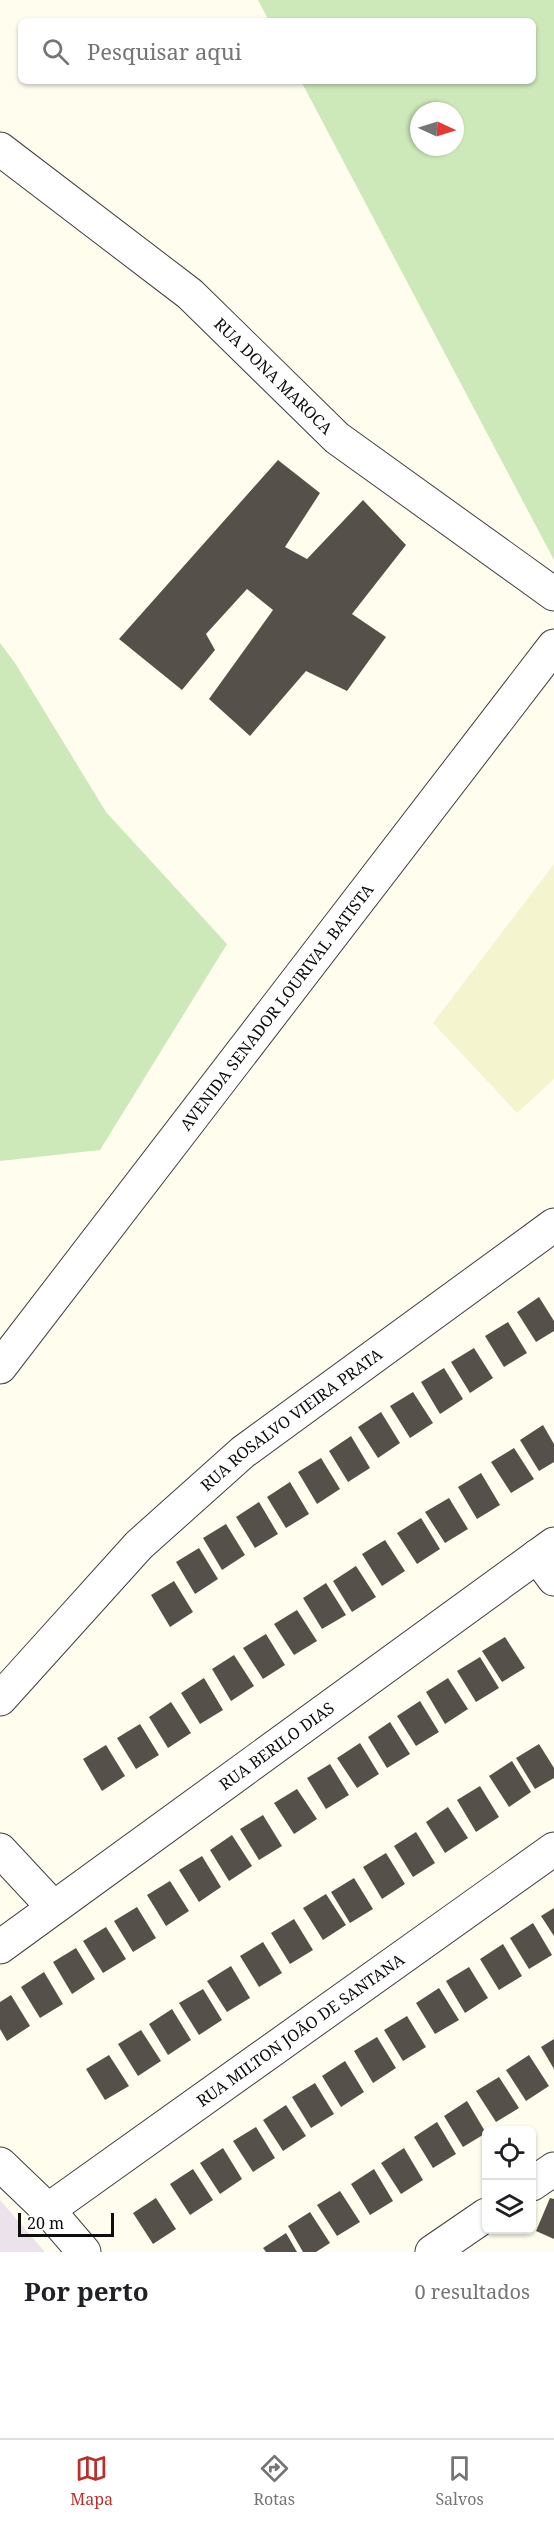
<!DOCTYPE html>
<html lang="pt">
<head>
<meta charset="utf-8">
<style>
	body { margin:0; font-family:"Noto Serif",serif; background:#f2f2f2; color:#202124 }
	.controls { position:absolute; right:18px; bottom:18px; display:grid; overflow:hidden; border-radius:9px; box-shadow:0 2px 4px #0004 }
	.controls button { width:54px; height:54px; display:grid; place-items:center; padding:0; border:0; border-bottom:2px solid #e0e0e0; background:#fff; color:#202124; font:30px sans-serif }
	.compass { position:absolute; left:410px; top:102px; width:54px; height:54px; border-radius:50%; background:#fff; box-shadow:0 2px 4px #0004; rotate:94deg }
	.scale { position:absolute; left:18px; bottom:15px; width:96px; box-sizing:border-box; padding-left:6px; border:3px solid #0d0d0d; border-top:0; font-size:16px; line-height:21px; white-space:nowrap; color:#0d0d0d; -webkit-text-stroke:4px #fff; paint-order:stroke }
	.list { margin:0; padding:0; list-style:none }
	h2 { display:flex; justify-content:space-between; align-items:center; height:78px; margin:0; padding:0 24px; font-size:26px }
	h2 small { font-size:20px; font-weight:400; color:#757577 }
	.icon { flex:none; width:33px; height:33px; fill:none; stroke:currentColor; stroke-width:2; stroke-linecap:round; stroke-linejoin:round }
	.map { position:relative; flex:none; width:554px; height:2252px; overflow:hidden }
	.search { position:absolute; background:#fff; box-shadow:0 2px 4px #0004; left:18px; right:18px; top:18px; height:66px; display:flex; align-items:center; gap:15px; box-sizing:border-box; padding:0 21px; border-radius:9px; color:#757577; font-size:22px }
	.sheet { height:186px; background:#fff }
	nav { display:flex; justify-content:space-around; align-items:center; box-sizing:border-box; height:84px; border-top:2px solid #e0e0e0; background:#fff; font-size:16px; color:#757577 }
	nav a { display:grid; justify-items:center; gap:3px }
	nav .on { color:#ba2f29 }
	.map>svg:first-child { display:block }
	.industrial { fill:#ece2ec }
	.farmland { fill:#f4f4cf }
	.green { fill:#cde8b9; fill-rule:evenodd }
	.building { fill:#56504a }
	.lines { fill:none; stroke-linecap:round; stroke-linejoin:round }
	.minor-casing { stroke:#404040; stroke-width:35 }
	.minor { stroke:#fff; stroke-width:33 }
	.labels { text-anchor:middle; stroke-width:6; stroke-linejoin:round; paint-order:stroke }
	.street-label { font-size:16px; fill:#0d0d0d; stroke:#fff }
</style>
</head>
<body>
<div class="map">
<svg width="554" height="2252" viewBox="0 0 554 2252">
	<rect width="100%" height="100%" fill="#fffdee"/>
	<!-- industrial -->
	<polygon class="industrial" points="0,2200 45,2252 0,2252"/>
	<!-- farmland -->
	<polygon class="farmland" points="554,864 554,1079 517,1113 433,1023"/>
	<!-- green -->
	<g class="green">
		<path d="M 258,0 L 554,0 L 554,560 L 301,81 L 533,81 L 533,21 L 269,21 ZM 419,111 L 455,111 L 455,147 L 419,147 Z"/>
		<polygon points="0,643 15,663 106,812 227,944 100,1150 0,1161"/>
	</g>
	<!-- building -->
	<g class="building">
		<polygon points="278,460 320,493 285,547 307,559 363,500 406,545 352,614 386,637 347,691 306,671 250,736 209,699 273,610 247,589 206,634 215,650 182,690 119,639"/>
		<polygon points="539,1297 554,1321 554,1331 536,1342 517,1312"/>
		<polygon points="508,1322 527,1353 504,1367 485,1336"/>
		<polygon points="474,1348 493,1378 470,1393 451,1362"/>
		<polygon points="444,1368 463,1399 440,1414 421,1382"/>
		<polygon points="413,1392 433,1423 410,1438 390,1406"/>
		<polygon points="381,1412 400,1443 378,1458 358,1427"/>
		<polygon points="543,1425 554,1444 554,1462 539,1471 520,1440"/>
		<polygon points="351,1436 370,1468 348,1482 329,1451"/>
		<polygon points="514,1448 534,1479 511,1493 491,1462"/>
		<polygon points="321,1458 340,1489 317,1504 298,1472"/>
		<polygon points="481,1473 500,1505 477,1519 458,1487"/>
		<polygon points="290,1482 309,1514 286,1528 267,1497"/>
		<polygon points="449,1498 468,1529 445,1543 425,1512"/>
		<polygon points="259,1502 278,1534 255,1548 236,1517"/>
		<polygon points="421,1518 440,1549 417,1564 397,1533"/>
		<polygon points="226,1524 245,1555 222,1570 203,1538"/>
		<polygon points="385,1540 405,1571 382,1586 362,1554"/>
		<polygon points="199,1548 218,1579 195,1594 176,1562"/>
		<polygon points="356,1566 376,1597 352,1612 333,1581"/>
		<polygon points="174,1581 193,1612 170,1627 151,1595"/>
		<polygon points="326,1583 346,1615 322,1629 303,1598"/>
		<polygon points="297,1610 317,1641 294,1655 274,1624"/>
		<polygon points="266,1634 285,1665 263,1679 243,1648"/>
		<polygon points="505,1637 525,1668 502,1682 482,1651"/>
		<polygon points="234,1655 254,1686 231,1701 212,1669"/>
		<polygon points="480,1657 499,1688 476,1702 457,1671"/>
		<polygon points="204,1678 223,1710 200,1724 181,1693"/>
		<polygon points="448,1678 468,1709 445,1724 426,1692"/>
		<polygon points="420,1701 439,1732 416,1746 397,1716"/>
		<polygon points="171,1702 191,1733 168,1748 149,1717"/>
		<polygon points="390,1722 410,1754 387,1768 368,1737"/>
		<polygon points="140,1724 159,1755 136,1769 117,1738"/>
		<polygon points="360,1743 379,1774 357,1788 337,1758"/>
		<polygon points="539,1744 554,1768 554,1778 535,1789 516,1758"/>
		<polygon points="106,1745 125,1776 102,1791 83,1759"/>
		<polygon points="512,1761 531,1792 509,1807 489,1776"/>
		<polygon points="330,1764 349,1795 326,1809 307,1778"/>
		<polygon points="480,1786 499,1817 476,1832 457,1800"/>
		<polygon points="297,1789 317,1819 294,1834 274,1803"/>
		<polygon points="448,1807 468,1838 445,1853 426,1822"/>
		<polygon points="263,1815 282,1846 259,1860 240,1829"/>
		<polygon points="416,1832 435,1863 413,1877 394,1846"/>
		<polygon points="232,1835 252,1866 229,1881 210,1850"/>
		<polygon points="386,1853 405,1884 382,1899 363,1867"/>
		<polygon points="202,1856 221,1887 199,1902 179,1870"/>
		<polygon points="354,1878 373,1909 350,1923 331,1892"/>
		<polygon points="170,1881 189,1911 166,1926 147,1895"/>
		<polygon points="326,1894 346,1925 323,1940 303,1908"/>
		<polygon points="137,1907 156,1938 133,1952 114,1921"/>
		<polygon points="554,1908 554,1936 541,1916"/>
		<polygon points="294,1919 313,1950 290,1964 271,1933"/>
		<polygon points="533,1923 552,1955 529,1969 510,1938"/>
		<polygon points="106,1927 126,1959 103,1973 83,1941"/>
		<polygon points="263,1942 282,1973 259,1987 240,1956"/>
		<polygon points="503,1944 522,1976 499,1990 480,1959"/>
		<polygon points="76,1948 95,1979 72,1994 53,1962"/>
		<polygon points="231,1966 250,1998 227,2012 207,1981"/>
		<polygon points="469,1967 488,1998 465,2013 446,1981"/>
		<polygon points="44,1972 63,2004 40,2018 21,1987"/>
		<polygon points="439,1988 459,2020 435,2034 416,2003"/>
		<polygon points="203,1989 222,2020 199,2035 179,2003"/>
		<polygon points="11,1995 30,2026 7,2041 0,2029 0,2002"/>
		<polygon points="172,2009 191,2040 168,2055 149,2024"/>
		<polygon points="407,2016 426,2047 403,2061 384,2030"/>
		<polygon points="141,2030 161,2061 138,2076 118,2044"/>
		<polygon points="377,2037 396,2068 373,2083 354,2051"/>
		<polygon points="554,2039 554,2069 541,2047"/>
		<polygon points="109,2055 129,2086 105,2100 86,2069"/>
		<polygon points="529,2055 549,2086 526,2101 506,2070"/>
		<polygon points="345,2061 364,2092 341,2107 322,2076"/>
		<polygon points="499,2077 519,2108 496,2122 476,2091"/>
		<polygon points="315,2083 334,2114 311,2128 292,2097"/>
		<polygon points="467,2101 486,2133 463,2147 444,2116"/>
		<polygon points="286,2105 306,2136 283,2151 263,2120"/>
		<polygon points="437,2122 456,2154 433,2168 414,2137"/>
		<polygon points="256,2127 275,2158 253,2172 233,2141"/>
		<polygon points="223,2148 242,2179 220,2194 200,2163"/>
		<polygon points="404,2148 423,2180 401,2194 381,2163"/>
		<polygon points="193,2169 213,2200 190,2215 170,2184"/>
		<polygon points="374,2169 393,2201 370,2215 351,2184"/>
		<polygon points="340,2191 360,2222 337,2236 317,2205"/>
		<polygon points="156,2198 176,2229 153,2244 133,2213"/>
		<polygon points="550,2198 554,2199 554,2239 536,2231"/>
		<polygon points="310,2212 330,2243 316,2252 303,2252 288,2226"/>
		<polygon points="286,2233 297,2252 266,2252 263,2248"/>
	</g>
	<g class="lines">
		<defs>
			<g id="minor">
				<path id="s1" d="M 0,149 L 190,294 L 337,438 L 554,594"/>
				<path id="s2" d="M 0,1367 L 554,646"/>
				<polyline points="537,1556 554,1579"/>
				<path id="s3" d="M 0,1699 L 139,1545 L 243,1452 L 554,1225"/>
				<polyline points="0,1850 53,1907"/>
				<path id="s4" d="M 0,1947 L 554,1544"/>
				<polyline points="0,2164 48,2210 84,2252"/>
				<polyline points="532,2184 554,2169"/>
				<path id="s5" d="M 48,2210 L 554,1849"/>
				<polyline points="432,2252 486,2215"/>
			</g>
		</defs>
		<!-- minor casing -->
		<use href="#minor" class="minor-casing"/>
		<!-- minor -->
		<use href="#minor" class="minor"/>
	</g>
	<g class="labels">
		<!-- street labels -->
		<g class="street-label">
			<text dy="6" stroke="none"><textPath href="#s1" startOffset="356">RUA DONA MAROCA</textPath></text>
			<text dy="6" stroke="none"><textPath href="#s2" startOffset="454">AVENIDA SENADOR LOURIVAL BATISTA</textPath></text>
			<text dy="6" stroke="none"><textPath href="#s3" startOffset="405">RUA ROSALVO VIEIRA PRATA</textPath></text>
			<text dy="6" stroke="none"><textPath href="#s4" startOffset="342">RUA BERILO DIAS</textPath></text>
			<text dy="6" stroke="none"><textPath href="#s5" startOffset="310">RUA MILTON JOÃO DE SANTANA</textPath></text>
		</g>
	</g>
</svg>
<div class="controls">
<button><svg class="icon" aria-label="locate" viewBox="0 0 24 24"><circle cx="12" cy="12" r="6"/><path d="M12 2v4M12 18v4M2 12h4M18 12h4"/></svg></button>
<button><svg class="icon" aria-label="layers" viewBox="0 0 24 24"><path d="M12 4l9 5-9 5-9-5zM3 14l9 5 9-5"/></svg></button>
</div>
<svg class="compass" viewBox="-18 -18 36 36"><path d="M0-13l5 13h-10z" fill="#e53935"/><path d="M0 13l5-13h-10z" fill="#757577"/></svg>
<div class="scale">20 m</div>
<div class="search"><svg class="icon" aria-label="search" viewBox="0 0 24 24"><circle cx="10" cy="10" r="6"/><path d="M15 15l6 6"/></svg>Pesquisar aqui</div>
</div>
<section class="sheet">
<h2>Por perto<small>0 resultados</small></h2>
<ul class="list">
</ul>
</section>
<nav>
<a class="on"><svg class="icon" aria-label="map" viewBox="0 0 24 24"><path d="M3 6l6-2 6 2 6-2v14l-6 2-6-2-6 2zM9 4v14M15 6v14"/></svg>Mapa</a>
<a><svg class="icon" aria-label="directions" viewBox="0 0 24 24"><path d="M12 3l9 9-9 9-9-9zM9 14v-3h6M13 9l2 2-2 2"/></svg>Rotas</a>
<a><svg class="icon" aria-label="saved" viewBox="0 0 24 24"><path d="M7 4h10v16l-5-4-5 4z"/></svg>Salvos</a>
</nav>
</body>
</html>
